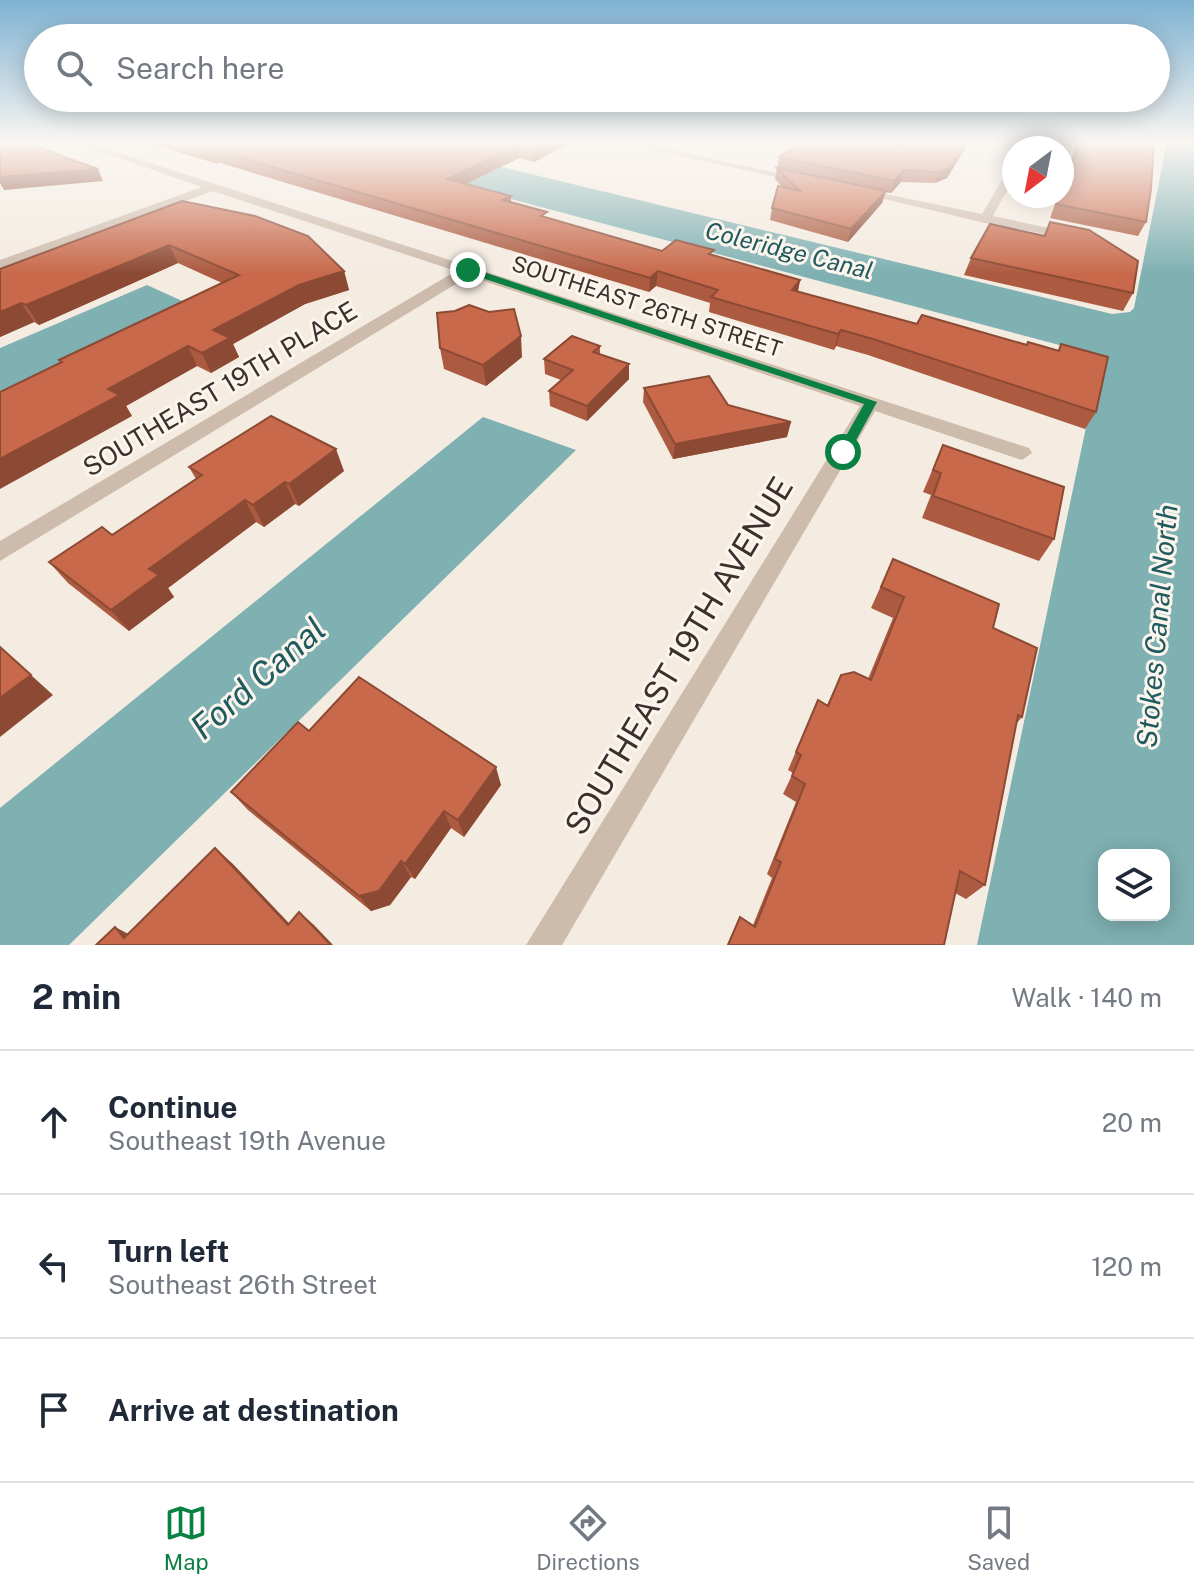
<!DOCTYPE html>
<html lang="en">
<head>
<meta charset="utf-8">
<style>
	body { margin:0; font-family:"Public Sans",sans-serif; background:#f2f2f3; color:#1f2937 }
	.controls { position:absolute; right:24px; bottom:24px; display:grid; overflow:hidden; border-radius:16px; box-shadow:0 4px 20px #0003 }
	.controls button { width:72px; height:72px; display:grid; place-items:center; padding:0; border:0; border-bottom:2px solid #e0e1e3; background:#fff; color:#1f2937; font:40px sans-serif }
	.compass { position:absolute; left:1002px; top:136px; width:72px; height:72px; border-radius:50%; background:#fff; box-shadow:0 4px 20px #0003; rotate:212deg }
	.stop { position:absolute; width:24px; height:24px; margin:-18px; border:6px solid #0b8043; border-radius:50%; background:#fff }
	.stop.end { background:#0b8043; border-color:#fff; box-shadow:0 2px 8px #0008 }
	.list { margin:0; padding:0; list-style:none }
	h2 { display:flex; justify-content:space-between; align-items:center; height:104px; margin:0; padding:0 32px; font-size:34px }
	h2 small { font-size:26px; font-weight:400; color:#747a83 }
	.list li { display:grid; grid-template-columns:52px 1fr auto; gap:24px; align-items:center; box-sizing:border-box; height:144px; padding:0 32px; border-top:2px solid #e0e1e3 }
	.list b { display:block; font-size:30px; white-space:nowrap }
	.list p { margin:0; font-size:26px; white-space:nowrap; color:#747a83 }
	.list em { font-size:26px; font-style:normal; color:#747a83 }
	.icon { flex:none; width:44px; height:44px; fill:none; stroke:currentColor; stroke-width:2; stroke-linecap:round; stroke-linejoin:round }
	.map { position:relative; flex:none; width:1194px; height:945px; overflow:hidden }
	.search { position:absolute; background:#fff; box-shadow:0 4px 20px #0003; left:24px; right:24px; top:24px; height:88px; display:flex; align-items:center; gap:20px; box-sizing:border-box; padding:0 28px; border-radius:44px; color:#747a83; font-size:30px }
	.sheet { height:536px; background:#fff }
	nav { display:flex; justify-content:space-around; align-items:center; box-sizing:border-box; height:112px; border-top:2px solid #e0e1e3; background:#fff; font-size:22px; color:#747a83 }
	nav a { display:grid; justify-items:center; gap:4px }
	nav .on { color:#0b8043 }
	.map>svg:first-child { display:block }
	.water { fill:#7fb0b2; fill-rule:evenodd }
	.lines { fill:none; stroke-linecap:round; stroke-linejoin:round }
	.minor { fill:#cdbbac; fill-rule:evenodd }
	.wall { fill:#ac5a40 }
	.shaded-wall { fill:#8c4a34 }
	.building { fill:#c8694b; stroke:#8c4a34; stroke-width:2 }
	.route { fill:#0b8043 }
	.labels { text-anchor:middle; stroke-width:6; stroke-linejoin:round; paint-order:stroke }
	.far-street-label { font-size:22px; fill:#3b302b; stroke:#fbf5ee }
	.far-water-label { font-size:24px; font-style:italic; fill:#1f5a5e; stroke:#fbf5ee }
	.street-label { font-size:26px; fill:#3b302b; stroke:#fbf5ee }
	.water-label { font-size:28px; font-style:italic; fill:#1f5a5e; stroke:#fbf5ee }
	.near-street-label { font-size:32px; fill:#3b302b; stroke:#fbf5ee }
	.near-water-label { font-size:34px; font-style:italic; fill:#1f5a5e; stroke:#fbf5ee }
</style>
</head>
<body>
<div class="map">
<svg width="1194" height="945" viewBox="0 0 1194 945">
	<rect width="100%" height="100%" fill="#f4ebe1"/>
	<!-- water -->
	<g class="water">
		<path d="M 297,142 L 398,142 L 1112,314 L 1130,312 L 1134,308 L 1167,142 L 1194,142 L 1194,945 L 977,945 L 1101,356 ZM 1104,855 L 1164,855 L 1164,915 L 1104,915 Z"/>
		<polygon points="147,285 200,309 0,403 0,348"/>
		<polygon points="483,417 576,450 69,945 0,945 0,808"/>
	</g>
	<g class="lines">
		<!-- minor -->
		<g class="minor">
			<polygon points="72,142 86,142 1029,448 1032,453 1022,460 875,411 562,945 526,945 860,406 469,276 0,561 0,541 456,271 213,191 0,269 0,260 202,187"/>
			<polygon points="618,142 636,142 808,180 802,183"/>
			<polygon points="1025,142 1035,142 1031,148 1021,148"/>
			<polygon points="1014,165 1014,178 993,216 1077,234 1077,240 985,223 851,191 857,188 982,214 1009,168"/>
		</g>
	</g>
	<!-- wall -->
	<g class="wall">
		<polygon points="144,142 572,142 534,162 519,158 466,184 511,196 511,202 547,218 662,251 713,255 800,280 798,292 917,324 1058,350 1061,344 1096,412 1085,429 868,355 836,346 834,350 709,312 710,303 656,286 649,292 217,162 218,164"/>
		<polygon points="730,142 774,142 739,145 734,145"/>
		<polygon points="903,142 969,142 947,178 935,183 901,182 891,193 885,192 882,203 848,242 770,220 772,208 782,187 775,179 779,157 900,144"/>
		<polygon points="1078,142 1154,142 1146,222 1138,236 1050,218 1058,196 1062,196 1062,184"/>
		<polygon points="182,201 344,271 349,290 305,304 233,344 239,357 211,373 197,366 126,406 132,416 59,360 222,283 178,263 39,325 34,322 0,337 0,269"/>
		<polygon points="1050,222 1133,293 1123,311 964,275 971,258 1044,235"/>
		<polygon points="600,346 600,354 629,364 629,379 587,421 550,406 549,391 561,380 545,374 544,359"/>
		<polygon points="440,348 522,357 486,386 444,369"/>
		<polygon points="644,388 728,405 787,437 673,459 643,402"/>
		<polygon points="943,445 1054,539 1039,561 922,518 931,495 923,492"/>
		<polygon points="189,467 344,471 299,506 295,504 264,527 256,522 168,588 174,597 129,631 68,583 49,562 112,535 196,479"/>
		<polygon points="893,559 993,628 1022,717 1016,724 985,885 966,899 955,893 944,945 727,945 740,917 753,925 772,878 767,874 796,802 783,794 793,773 788,770 818,700 827,705 841,675 868,679 893,618 871,608"/>
		<polygon points="309,731 501,785 464,837 451,828 415,879 411,877 390,905 371,911 248,810 231,792"/>
	</g>
	<!-- shaded-wall -->
	<g class="shaded-wall">
		<polygon points="548,142 572,142 534,162 533,149"/>
		<polygon points="740,142 774,142 739,145"/>
		<polygon points="966,142 969,142 947,178 935,183 939,172"/>
		<polygon points="518,146 519,158 449,192 447,179"/>
		<polygon points="98,169 103,181 4,190 0,183 0,177"/>
		<polygon points="904,170 901,182 891,193 894,181"/>
		<polygon points="886,191 882,203 848,242 851,229"/>
		<polygon points="169,245 178,263 39,325 26,305"/>
		<polygon points="344,271 349,290 305,304 233,344 239,357 211,373 202,353 213,330 299,285"/>
		<polygon points="658,271 656,286 649,292 650,278"/>
		<polygon points="800,280 797,295 792,290"/>
		<polygon points="21,303 34,322 0,337 0,312"/>
		<polygon points="841,330 836,346 834,350 838,334"/>
		<polygon points="521,336 522,357 486,386 483,365"/>
		<polygon points="188,346 197,366 126,406 132,416 0,489 0,459 108,389"/>
		<polygon points="629,364 629,379 587,421 587,406"/>
		<polygon points="791,422 787,437 673,459 675,444"/>
		<polygon points="336,449 344,471 299,506 289,484"/>
		<polygon points="285,482 295,504 264,527 253,505"/>
		<polygon points="245,500 256,522 168,588 174,597 129,631 111,610 149,569"/>
		<polygon points="0,647 53,695 0,737"/>
		<polygon points="496,767 501,785 464,837 458,820"/>
		<polygon points="444,811 451,828 415,879 405,864"/>
		<polygon points="215,848 233,864 303,938 288,925"/>
		<polygon points="401,861 411,877 390,905 371,911 359,896"/>
		<polygon points="299,912 314,925 333,945 331,945"/>
		<polygon points="115,927 140,940 124,938"/>
	</g>
	<!-- building -->
	<g class="building">
		<polygon points="0,142 26,142 63,156 61,156 98,169 0,177"/>
		<polygon points="179,142 548,142 533,149 518,146 447,179 511,196 503,200 547,212 541,216 662,251 676,240 714,250 709,254 800,280 792,290 917,324 922,315 1027,345 1028,342 1059,351 1061,344 1108,357 1096,412 873,339 841,330 838,334 711,297 718,290 658,271 650,278 211,149 213,152"/>
		<polygon points="800,142 886,142 900,144 903,142 966,142 951,167 939,172 904,170 894,181 779,157"/>
		<polygon points="1079,142 1154,142 1151,189 1146,222 1056,204 1059,196 1062,196 1062,188"/>
		<polygon points="777,168 886,191 851,229 772,208 778,186 800,191"/>
		<polygon points="182,201 255,216 308,236 344,271 299,285 213,330 230,338 202,353 188,346 108,389 120,395 0,459 0,392 62,362 59,360 239,275 169,245 26,305 21,303 0,312 0,269"/>
		<polygon points="1050,222 1089,230 1138,261 1133,293 971,258 990,224 1045,236"/>
		<polygon points="469,305 489,312 514,309 521,336 483,365 440,348 437,313 455,311"/>
		<polygon points="572,336 600,346 593,352 629,364 587,406 549,391 573,370 544,359"/>
		<polygon points="709,376 728,405 791,422 675,444 644,388"/>
		<polygon points="271,416 336,449 289,484 285,482 253,505 245,500 149,569 159,575 111,610 49,562 102,527 112,535 202,475 189,467"/>
		<polygon points="943,445 1064,487 1054,539 933,496 941,473 933,470"/>
		<polygon points="893,559 999,604 993,628 1037,648 1022,717 1018,715 985,885 960,871 944,945 728,945 740,917 755,927 781,862 775,859 805,784 792,776 801,755 796,752 818,700 828,706 841,675 854,672 871,680 904,597 881,587"/>
		<polygon points="0,647 31,675 0,698"/>
		<polygon points="359,677 496,767 458,820 444,811 405,864 401,861 379,891 359,896 231,792 298,722 309,731"/>
		<polygon points="215,848 288,925 299,912 331,945 96,945 115,927 124,938"/>
	</g>
	<!-- sky -->
	<linearGradient id="sky" x2="0" y2="1"><stop stop-color="#7eb2d2"/><stop offset="0.52" stop-color="#faf6f2"/><stop offset="1" stop-color="#faf6f2" stop-opacity="0"/></linearGradient>
	<rect width="1194" height="274" fill="url(#sky)"/>
	<!-- route -->
	<polygon class="route" points="464,268 471,268 877,402 848,455 839,455 837,452 864,404 464,272"/>
	<g class="labels">
		<!-- far-street labels -->
		<g class="far-street-label">
			<text transform="translate(647 306) rotate(18)" y="8">SOUTHEAST 26TH STREET</text>
		</g>
		<!-- far-water labels -->
		<g class="far-water-label">
			<text transform="translate(789 251) rotate(14)" y="8">Coleridge Canal</text>
		</g>
		<!-- street labels -->
		<g class="street-label">
			<text transform="translate(220 389) rotate(-31)" y="9">SOUTHEAST 19TH PLACE</text>
		</g>
		<!-- water labels -->
		<g class="water-label">
			<text transform="translate(1157 626) rotate(-85)" y="10">Stokes Canal North</text>
		</g>
		<!-- near-street labels -->
		<g class="near-street-label">
			<text transform="translate(679 656) rotate(-59)" y="11">SOUTHEAST 19TH AVENUE</text>
		</g>
		<!-- near-water labels -->
		<g class="near-water-label">
			<text transform="translate(258 678) rotate(-41)" y="12">Ford Canal</text>
		</g>
	</g>
</svg>
<div class="controls">
<button><svg class="icon" aria-label="layers" viewBox="0 0 24 24"><path d="M12 4l9 5-9 5-9-5zM3 14l9 5 9-5"/></svg></button>
</div>
<svg class="compass" viewBox="-18 -18 36 36"><path d="M0-13l5 13h-10z" fill="#e53935"/><path d="M0 13l5-13h-10z" fill="#747a83"/></svg>
<div class="stop" style="left:843px;top:452px"></div>
<div class="stop end" style="left:468px;top:270px"></div>
<div class="search"><svg class="icon" aria-label="search" viewBox="0 0 24 24"><circle cx="10" cy="10" r="6"/><path d="M15 15l6 6"/></svg>Search here</div>
</div>
<section class="sheet">
<h2>2 min<small>Walk · 140 m</small></h2>
<ul class="list">
<li><svg class="icon" aria-label="ahead" viewBox="0 0 24 24"><path d="M12 20V5M6 11l6-6 6 6"/></svg><div><b>Continue</b><p>Southeast 19th Avenue</p></div><em>20 m</em></li>
<li><svg class="icon" aria-label="left" viewBox="0 0 24 24"><path d="M17 20v-9H6M10 6l-5 5 5 5"/></svg><div><b>Turn left</b><p>Southeast 26th Street</p></div><em>120 m</em></li>
<li><svg class="icon" aria-label="arrive" viewBox="0 0 24 24"><path d="M6 21V4h12l-3 4 3 4H6"/></svg><div><b>Arrive at destination</b></div></li>
</ul>
</section>
<nav>
<a class="on"><svg class="icon" aria-label="map" viewBox="0 0 24 24"><path d="M3 6l6-2 6 2 6-2v14l-6 2-6-2-6 2zM9 4v14M15 6v14"/></svg>Map</a>
<a><svg class="icon" aria-label="directions" viewBox="0 0 24 24"><path d="M12 3l9 9-9 9-9-9zM9 14v-3h6M13 9l2 2-2 2"/></svg>Directions</a>
<a><svg class="icon" aria-label="saved" viewBox="0 0 24 24"><path d="M7 4h10v16l-5-4-5 4z"/></svg>Saved</a>
</nav>
</body>
</html>
